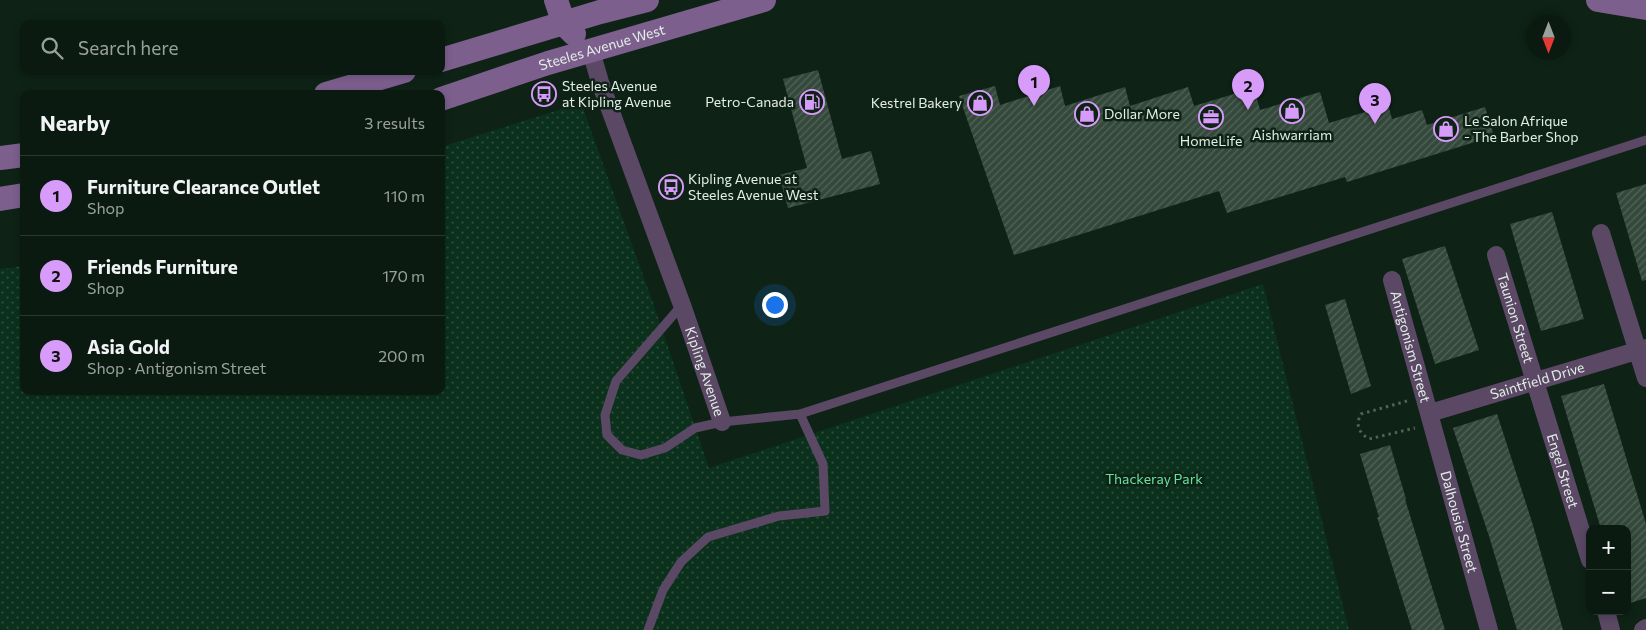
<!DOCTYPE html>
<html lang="en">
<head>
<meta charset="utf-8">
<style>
	body { margin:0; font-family:Commissioner,sans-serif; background:#132319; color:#f1f3f6 }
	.controls { position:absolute; right:15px; bottom:15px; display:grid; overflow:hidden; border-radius:10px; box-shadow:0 2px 8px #0003 }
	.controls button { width:45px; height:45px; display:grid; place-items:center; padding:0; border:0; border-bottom:1px solid #2a3830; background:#0a1a10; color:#f1f3f6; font:25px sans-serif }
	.compass { position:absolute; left:1526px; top:15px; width:45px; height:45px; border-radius:50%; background:#0a1a10; box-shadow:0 2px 8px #0003; rotate:180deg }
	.you { position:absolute; left:774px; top:304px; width:18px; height:18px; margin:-12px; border:4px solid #fff; border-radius:50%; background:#1a73e8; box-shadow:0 0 0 8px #1a73e833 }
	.badge { display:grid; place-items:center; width:32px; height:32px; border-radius:50%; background:#d79bf9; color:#111; font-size:16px; font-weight:700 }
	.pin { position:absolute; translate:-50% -41px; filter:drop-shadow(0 1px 2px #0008) }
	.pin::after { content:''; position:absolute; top:26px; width:18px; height:15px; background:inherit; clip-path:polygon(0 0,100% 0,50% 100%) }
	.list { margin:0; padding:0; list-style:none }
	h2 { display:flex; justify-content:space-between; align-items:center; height:65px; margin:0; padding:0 20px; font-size:21px }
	h2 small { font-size:16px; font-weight:400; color:#99a19f }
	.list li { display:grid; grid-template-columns:32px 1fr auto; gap:15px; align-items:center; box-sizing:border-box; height:80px; padding:0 20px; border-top:1px solid #2a3830 }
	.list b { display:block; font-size:19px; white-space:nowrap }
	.list p { margin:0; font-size:16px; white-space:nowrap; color:#99a19f }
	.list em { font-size:16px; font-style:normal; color:#99a19f }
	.icon { flex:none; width:28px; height:28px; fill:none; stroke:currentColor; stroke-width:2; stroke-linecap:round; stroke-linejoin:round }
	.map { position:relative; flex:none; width:1646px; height:630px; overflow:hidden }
	.search { position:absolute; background:#0a1a10; box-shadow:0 2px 8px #0003; left:20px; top:20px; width:425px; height:55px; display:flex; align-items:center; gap:12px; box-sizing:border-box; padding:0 18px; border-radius:10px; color:#99a19f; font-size:19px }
	.panel { position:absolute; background:#0a1a10; box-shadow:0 2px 8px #0003; left:20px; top:90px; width:425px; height:305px; border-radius:10px }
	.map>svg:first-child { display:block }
	.park { fill:url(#park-dots) }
	.building { fill:url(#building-hatch) }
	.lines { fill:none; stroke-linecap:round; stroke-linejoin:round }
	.path { stroke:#516358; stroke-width:3; stroke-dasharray:2.5 4; stroke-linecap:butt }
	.lane { stroke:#5a4865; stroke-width:9 }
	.street { stroke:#5a4865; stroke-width:18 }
	.secondary { stroke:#7d5f8e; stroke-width:24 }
	.labels { text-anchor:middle; stroke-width:5; stroke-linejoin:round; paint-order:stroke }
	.street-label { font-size:14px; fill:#e2eee6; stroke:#0e2216 }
	.poi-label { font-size:14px; fill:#e2eee6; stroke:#0e2216; text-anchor:start }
	.park-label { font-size:14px; fill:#66e29f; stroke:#0e2216 }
</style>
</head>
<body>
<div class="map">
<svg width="1646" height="630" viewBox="0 0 1646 630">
	<defs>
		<pattern id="park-dots" width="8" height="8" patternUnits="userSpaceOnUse" patternTransform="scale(1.25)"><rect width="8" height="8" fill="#0b311d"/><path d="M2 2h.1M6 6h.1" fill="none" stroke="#2e4f3e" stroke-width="1.8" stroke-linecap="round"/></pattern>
		<pattern id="building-hatch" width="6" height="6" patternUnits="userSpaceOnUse" patternTransform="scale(1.25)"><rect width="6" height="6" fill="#34493c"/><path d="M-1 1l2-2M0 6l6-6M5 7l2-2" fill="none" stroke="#516458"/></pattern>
	</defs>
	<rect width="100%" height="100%" fill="#0e2216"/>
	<!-- park -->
	<polygon class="park" points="581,103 653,303 709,468 1263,284 1349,630 0,630 0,269 24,266 24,391 441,391 441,147"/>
	<!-- building -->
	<g class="building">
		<polygon points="818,70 842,159 871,151 880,184 788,208 779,175 807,168 783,79"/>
		<polygon points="995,86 1000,105 1060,86 1065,106 1125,87 1130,106 1188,87 1194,106 1254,88 1260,110 1320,92 1329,123 1388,105 1392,119 1422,110 1427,125 1485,107 1494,136 1347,182 1345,177 1227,213 1219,191 1014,255 959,96"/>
		<polygon points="1646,184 1646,280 1642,281 1616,193"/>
		<polygon points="1552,212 1584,319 1541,331 1510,224"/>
		<polygon points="1445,246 1479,350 1435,364 1402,259"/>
		<polygon points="1345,299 1371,386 1351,394 1325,305"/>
		<polygon points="1604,384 1646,524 1646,598 1627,604 1627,529 1601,529 1561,396"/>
		<polygon points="1497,414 1532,522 1563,630 1517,630 1489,536 1453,428"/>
		<polygon points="1390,445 1406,499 1405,499 1445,630 1412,630 1377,517 1379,517 1360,454"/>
	</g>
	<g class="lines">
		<!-- path -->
		<path class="path" d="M 1407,401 L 1361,414 C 1355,425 1359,433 1369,439 L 1415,428"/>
		<!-- lane -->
		<g class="lane">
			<polyline points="682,305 616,381 605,415 607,435 622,450 641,455 665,448 695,428 722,422 800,414 1646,140"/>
			<polyline points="648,630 663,590 681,562 708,537 779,516 825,511 823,464 800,414"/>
		</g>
		<!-- street -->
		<g class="street">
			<path id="s1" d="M 591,51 L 600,82 L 682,305 L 722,422"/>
			<polyline points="1601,233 1646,378"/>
			<path id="s2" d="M 1496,255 L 1590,560"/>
			<path id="s3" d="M 1392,280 L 1489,630"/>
			<path id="s4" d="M 1430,413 L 1646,348"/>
			<polyline points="1606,611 1611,630"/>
			<polyline points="1643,630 1646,628"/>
		</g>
		<!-- secondary -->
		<g class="secondary">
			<polyline points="556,0 564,24 574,34"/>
			<polyline points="1598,0 1646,8"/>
			<polyline points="441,60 600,12 647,0"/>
			<polyline points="326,94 404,71"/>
			<path id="s5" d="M 441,99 L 548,63 L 764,0"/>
			<polyline points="0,158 24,155"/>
			<polyline points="0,199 24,195"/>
		</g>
	</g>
	<!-- icons -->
	<defs>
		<symbol id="bus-ring" viewBox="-11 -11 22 22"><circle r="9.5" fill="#0e2216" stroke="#d79bf9" stroke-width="1.5"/><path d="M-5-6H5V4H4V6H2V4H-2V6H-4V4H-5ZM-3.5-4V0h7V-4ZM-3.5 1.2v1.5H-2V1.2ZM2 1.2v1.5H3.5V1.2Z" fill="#d79bf9"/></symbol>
		<symbol id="fuel-ring" viewBox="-11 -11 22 22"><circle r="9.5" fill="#0e2216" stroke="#d79bf9" stroke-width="1.5"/><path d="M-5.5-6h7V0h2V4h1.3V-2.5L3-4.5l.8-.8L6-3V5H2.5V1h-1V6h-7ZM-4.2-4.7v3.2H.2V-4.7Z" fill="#d79bf9"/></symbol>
		<symbol id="shop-ring" viewBox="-11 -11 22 22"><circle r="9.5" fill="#0e2216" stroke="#d79bf9" stroke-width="1.5"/><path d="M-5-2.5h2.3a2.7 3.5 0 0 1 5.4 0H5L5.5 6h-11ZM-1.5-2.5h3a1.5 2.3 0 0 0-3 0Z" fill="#d79bf9"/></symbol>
		<symbol id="office-ring" viewBox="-11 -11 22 22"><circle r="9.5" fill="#0e2216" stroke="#d79bf9" stroke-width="1.5"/><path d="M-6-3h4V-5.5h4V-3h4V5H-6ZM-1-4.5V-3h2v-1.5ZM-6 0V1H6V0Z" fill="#d79bf9"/></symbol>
	</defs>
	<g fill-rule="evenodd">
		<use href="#bus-ring" x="530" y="80" width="28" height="28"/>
		<use href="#fuel-ring" x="798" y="88" width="28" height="28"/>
		<use href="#shop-ring" x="966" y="89" width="28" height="28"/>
		<use href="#shop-ring" x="1278" y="97" width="28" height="28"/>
		<use href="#shop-ring" x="1073" y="100" width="28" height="28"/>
		<use href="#office-ring" x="1197" y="103" width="28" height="28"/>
		<use href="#shop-ring" x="1432" y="115" width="28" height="28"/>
		<use href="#bus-ring" x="657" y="173" width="28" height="28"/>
	</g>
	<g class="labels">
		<!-- street labels -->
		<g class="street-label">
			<text dy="5" stroke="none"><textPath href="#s5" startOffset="169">Steeles Avenue West</textPath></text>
			<text dy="5" stroke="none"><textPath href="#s2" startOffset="66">Taunion Street</textPath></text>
			<text dy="5" stroke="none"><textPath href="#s3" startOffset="69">Antigonism Street</textPath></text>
			<text dy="5" stroke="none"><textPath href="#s1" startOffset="340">Kipling Avenue</textPath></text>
			<text dy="5" stroke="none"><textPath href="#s4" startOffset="112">Saintfield Drive</textPath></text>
			<text dy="5" stroke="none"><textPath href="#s2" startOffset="226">Engel Street</textPath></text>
			<text dy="5" stroke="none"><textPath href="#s3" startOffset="251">Dalhousie Street</textPath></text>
		</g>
		<!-- poi labels -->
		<g class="poi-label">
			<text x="562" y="91">Steeles Avenue<tspan x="562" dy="16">at Kipling Avenue</tspan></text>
			<text x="794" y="107" text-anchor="end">Petro-Canada</text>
			<text x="962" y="108" text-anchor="end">Kestrel Bakery</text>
			<text x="1104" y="119">Dollar More</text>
			<text x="1464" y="126">Le Salon Afrique<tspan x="1464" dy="16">- The Barber Shop</tspan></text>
			<text x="1292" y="140" text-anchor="middle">Aishwarriam</text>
			<text x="1211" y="146" text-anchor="middle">HomeLife</text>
			<text x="688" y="184">Kipling Avenue at<tspan x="688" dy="16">Steeles Avenue West</tspan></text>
		</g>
		<!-- park labels -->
		<g class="park-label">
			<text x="1154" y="484">Thackeray Park</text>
		</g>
	</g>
</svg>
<div class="controls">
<button>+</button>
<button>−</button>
</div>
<svg class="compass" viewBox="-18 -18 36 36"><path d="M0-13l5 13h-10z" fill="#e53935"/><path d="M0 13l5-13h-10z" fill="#99a19f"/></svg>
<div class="you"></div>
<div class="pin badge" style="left:1034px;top:106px">1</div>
<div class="pin badge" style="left:1248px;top:110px">2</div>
<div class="pin badge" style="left:1375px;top:124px">3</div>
<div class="search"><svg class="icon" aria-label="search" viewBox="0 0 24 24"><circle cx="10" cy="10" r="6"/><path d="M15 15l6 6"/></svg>Search here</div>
<section class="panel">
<h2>Nearby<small>3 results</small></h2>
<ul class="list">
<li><span class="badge">1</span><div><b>Furniture Clearance Outlet</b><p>Shop</p></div><em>110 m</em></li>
<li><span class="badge">2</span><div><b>Friends Furniture</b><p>Shop</p></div><em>170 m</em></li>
<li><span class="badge">3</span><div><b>Asia Gold</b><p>Shop · Antigonism Street</p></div><em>200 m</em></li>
</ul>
</section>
</div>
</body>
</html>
